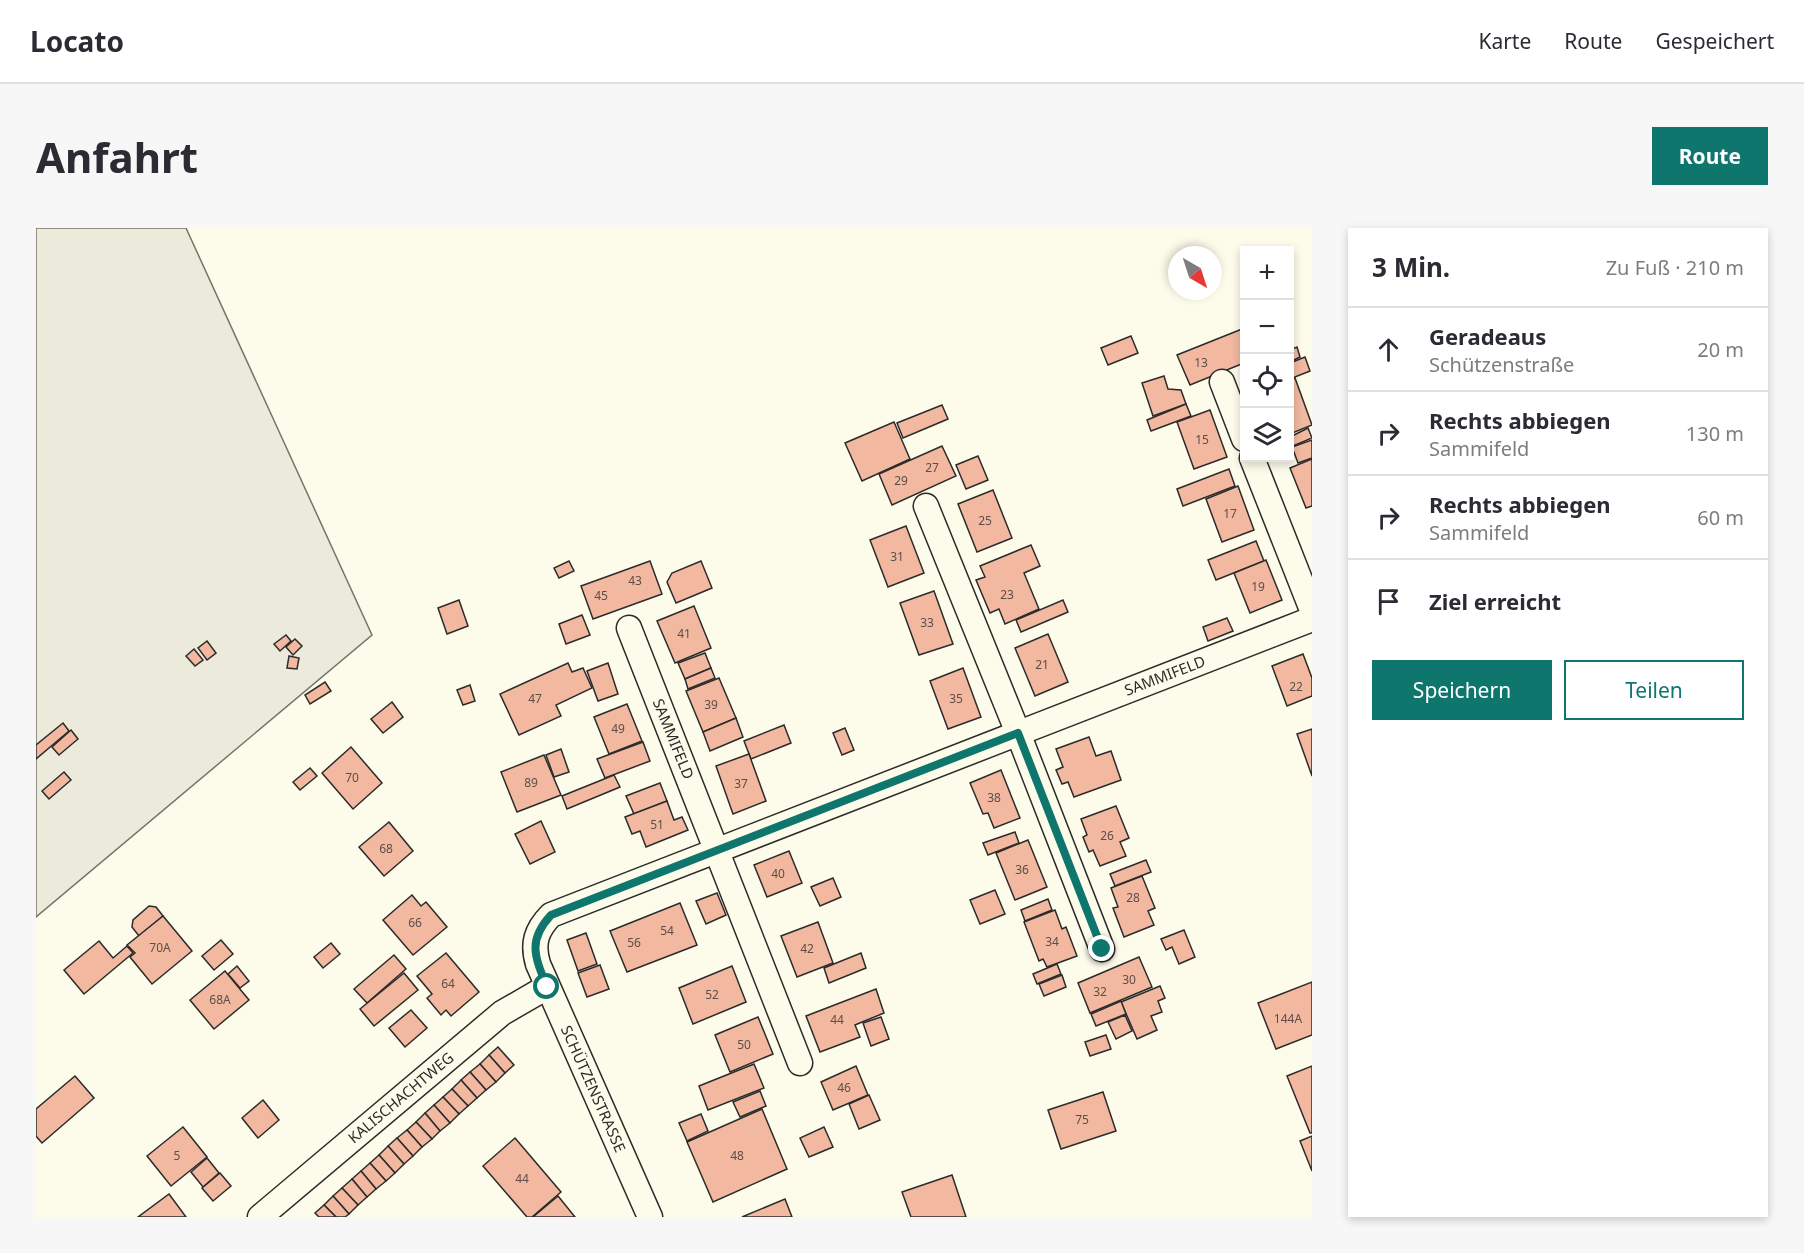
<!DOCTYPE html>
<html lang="de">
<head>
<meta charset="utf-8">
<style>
	body { margin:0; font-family:"Noto Sans",sans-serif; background:#f7f7f7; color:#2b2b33 }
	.controls { position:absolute; right:18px; top:18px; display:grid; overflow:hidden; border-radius:0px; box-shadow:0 3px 9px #0003 }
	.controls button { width:54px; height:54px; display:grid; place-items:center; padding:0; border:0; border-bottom:2px solid #e1e1e2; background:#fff; color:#2b2b33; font:30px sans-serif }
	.compass { position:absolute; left:1132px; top:18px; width:54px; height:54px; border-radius:50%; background:#fff; box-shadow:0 3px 9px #0003; rotate:141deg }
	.stop { position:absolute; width:18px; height:18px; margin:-14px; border:4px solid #0f766e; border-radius:50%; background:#fff }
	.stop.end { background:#0f766e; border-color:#fff; box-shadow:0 2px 6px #0008 }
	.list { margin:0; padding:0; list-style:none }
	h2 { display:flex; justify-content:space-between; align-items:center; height:78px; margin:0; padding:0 24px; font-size:26px }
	h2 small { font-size:20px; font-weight:400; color:#7c7c81 }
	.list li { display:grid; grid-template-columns:39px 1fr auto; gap:18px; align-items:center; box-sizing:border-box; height:84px; padding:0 24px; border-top:2px solid #e1e1e2 }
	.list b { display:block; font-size:22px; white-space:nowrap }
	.list p { margin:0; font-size:20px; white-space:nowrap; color:#7c7c81 }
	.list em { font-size:20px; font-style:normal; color:#7c7c81 }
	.actions { display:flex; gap:12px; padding:18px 24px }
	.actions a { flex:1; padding:14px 0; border:2px solid #0f766e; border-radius:0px; text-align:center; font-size:21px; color:#0f766e }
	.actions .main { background:#0f766e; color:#fff }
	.icon { flex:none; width:33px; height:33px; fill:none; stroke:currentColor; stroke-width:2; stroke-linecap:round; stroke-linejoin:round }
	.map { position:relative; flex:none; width:1276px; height:989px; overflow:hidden; border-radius:0px }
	header { display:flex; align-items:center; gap:36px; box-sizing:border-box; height:84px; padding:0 30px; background:#fff; border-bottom:2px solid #e1e1e2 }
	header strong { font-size:28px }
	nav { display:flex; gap:33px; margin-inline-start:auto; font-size:21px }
	.intro { display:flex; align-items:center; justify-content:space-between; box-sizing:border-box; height:144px; padding:0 36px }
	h1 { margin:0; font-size:42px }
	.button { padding:15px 27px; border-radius:0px; background:#0f766e; color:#fff; font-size:21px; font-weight:700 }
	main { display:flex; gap:36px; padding:0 36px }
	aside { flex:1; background:#fff; border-radius:0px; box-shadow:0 3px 9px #0003 }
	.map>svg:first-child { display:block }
	.green { fill:#ecebdb; stroke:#74746e; stroke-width:1.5 }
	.building { fill:#f2b8a0; stroke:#2b2b2b; stroke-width:1.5 }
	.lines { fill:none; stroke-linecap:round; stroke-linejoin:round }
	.street-casing { stroke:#2b2b2b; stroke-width:27 }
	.street { stroke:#fdfbea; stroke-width:24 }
	.route { stroke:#0f766e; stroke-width:8 }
	.labels { text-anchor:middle; stroke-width:4.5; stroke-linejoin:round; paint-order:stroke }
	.number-label { font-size:12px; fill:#5d4e48 }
	.street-label { font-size:15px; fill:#2b2b2b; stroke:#fdfbea }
</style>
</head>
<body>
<header>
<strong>Locato</strong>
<nav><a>Karte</a><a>Route</a><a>Gespeichert</a></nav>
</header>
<div class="intro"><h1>Anfahrt</h1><a class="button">Route</a></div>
<main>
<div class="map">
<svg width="1276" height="989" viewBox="0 0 1276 989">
	<rect width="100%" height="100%" fill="#fdfbea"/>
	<!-- green -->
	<polygon class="green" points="0,0 150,0 336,407 0,689"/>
	<!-- building -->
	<g class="building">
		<polygon points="1206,101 1208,106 1208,135 1154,157 1141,127"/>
		<polygon points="1095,108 1102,125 1072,137 1065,120"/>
		<polygon points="1261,119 1264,129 1254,134 1254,122"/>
		<polygon points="1269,129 1274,143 1254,151 1254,135"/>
		<polygon points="1128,148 1132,161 1145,162 1150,176 1117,188 1106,155"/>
		<polygon points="1259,150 1276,197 1254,206 1254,152"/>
		<polygon points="1150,176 1155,188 1115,203 1111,192"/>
		<polygon points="906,177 912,191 867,210 861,195"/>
		<polygon points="1174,182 1191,229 1158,241 1141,194"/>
		<polygon points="858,194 874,231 826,253 809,215"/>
		<polygon points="1272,200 1276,210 1257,218 1254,209"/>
		<polygon points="1276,212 1276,230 1262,235 1256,219"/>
		<polygon points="906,218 920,248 856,277 843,246"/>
		<polygon points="942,228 952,252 930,261 920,237"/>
		<polygon points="1276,231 1276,278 1270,280 1254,240"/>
		<polygon points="1193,241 1199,258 1147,278 1141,261"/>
		<polygon points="1202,258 1218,302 1186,314 1170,271"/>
		<polygon points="957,262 976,310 941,324 922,276"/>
		<polygon points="870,298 888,345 852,359 834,312"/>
		<polygon points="1220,313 1228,333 1180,352 1172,332"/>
		<polygon points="995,317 1004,338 988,345 1003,381 969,396 963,381 954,385 940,352 949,349 944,338"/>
		<polygon points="1230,332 1246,372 1214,385 1198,345"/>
		<polygon points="533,333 538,343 523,350 518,340"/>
		<polygon points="614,333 626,366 557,391 545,358"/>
		<polygon points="665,333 676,360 640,375 631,354 636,345"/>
		<polygon points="898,363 917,416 883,427 864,375"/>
		<polygon points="423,372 432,398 411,406 402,380"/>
		<polygon points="1027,372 1032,384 985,404 980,392"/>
		<polygon points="658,378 675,420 639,435 621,393"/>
		<polygon points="546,387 554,407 530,416 523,396"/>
		<polygon points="1191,390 1197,403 1172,413 1167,399"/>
		<polygon points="1012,406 1032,454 999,468 979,420"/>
		<polygon points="250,407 255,413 244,423 238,416"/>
		<polygon points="259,411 266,418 257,427 250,419"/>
		<polygon points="171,413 180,425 171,432 162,420"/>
		<polygon points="158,421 167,432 159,438 150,428"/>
		<polygon points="669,425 675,440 649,451 642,435"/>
		<polygon points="1267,426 1276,450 1276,468 1251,478 1236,438"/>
		<polygon points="253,428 263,430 261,441 251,440"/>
		<polygon points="532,435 536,444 547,440 556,460 520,477 525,488 483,507 464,466"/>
		<polygon points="572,435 582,466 562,473 551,443"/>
		<polygon points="675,440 679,450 652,461 649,451"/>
		<polygon points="927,440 945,489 912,501 894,453"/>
		<polygon points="683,450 700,490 667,504 650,463"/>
		<polygon points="289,454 295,463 274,476 269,467"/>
		<polygon points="434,457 439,473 427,477 421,462"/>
		<polygon points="356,474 367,489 347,505 335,491"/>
		<polygon points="591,476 606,513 573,526 558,489"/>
		<polygon points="700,490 707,509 674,523 667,504"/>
		<polygon points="27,495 33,503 0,531 0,517"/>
		<polygon points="748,497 755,515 715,531 708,513"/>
		<polygon points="809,500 818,522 806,527 797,505"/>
		<polygon points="1276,501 1276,548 1261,506"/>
		<polygon points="35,502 42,511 23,527 16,519"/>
		<polygon points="1053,509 1060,528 1075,523 1085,552 1038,569 1032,554 1026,556 1020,542 1027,539 1020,521"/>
		<polygon points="607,514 614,533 569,550 561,531"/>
		<polygon points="315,519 346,555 317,581 286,545"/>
		<polygon points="525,521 533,544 518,549 510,527"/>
		<polygon points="713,526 730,573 697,586 680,538"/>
		<polygon points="508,527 525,567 481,584 465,544"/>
		<polygon points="274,540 281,548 264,562 257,554"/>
		<polygon points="965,542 984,590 958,600 952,585 947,586 934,555"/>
		<polygon points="28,544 35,552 13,571 6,563"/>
		<polygon points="578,547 584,559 531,581 526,568"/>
		<polygon points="624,555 631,573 598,586 590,568"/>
		<polygon points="631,573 638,592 646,589 652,602 610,619 604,603 596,606 589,589"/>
		<polygon points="1080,578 1093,610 1084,614 1090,628 1064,638 1057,622 1053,624 1047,609 1051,607 1045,591"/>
		<polygon points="505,593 519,624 494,636 479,606"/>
		<polygon points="353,594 377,623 348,648 323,619"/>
		<polygon points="979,604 983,615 952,627 947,615"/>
		<polygon points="992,612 1011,659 979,672 960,625"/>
		<polygon points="753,623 766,655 731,669 718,637"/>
		<polygon points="1110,632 1115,644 1079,658 1074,646"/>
		<polygon points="1106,648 1119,680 1112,683 1118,697 1088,709 1077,680 1082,679 1075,660"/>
		<polygon points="797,650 805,669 784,678 775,659"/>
		<polygon points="959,662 969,686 944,696 934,672"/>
		<polygon points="681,665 690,687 670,696 660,673"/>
		<polygon points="376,667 385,678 390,674 411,699 377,727 347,692"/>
		<polygon points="1012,671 1016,682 989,693 985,682"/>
		<polygon points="644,675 661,717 591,744 574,703"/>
		<polygon points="113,678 120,679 127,688 103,708 96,699 97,692"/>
		<polygon points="1019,682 1026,701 1030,699 1041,728 1011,739 1007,731 1003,733 988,694"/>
		<polygon points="127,688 156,723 116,756 94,729 99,725 91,717"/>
		<polygon points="782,694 797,735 761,749 745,708"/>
		<polygon points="1148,702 1159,729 1143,736 1136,719 1130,722 1125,711"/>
		<polygon points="550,705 561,736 542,743 531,712"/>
		<polygon points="185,712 197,726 178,742 166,728"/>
		<polygon points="63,713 77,730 91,718 97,725 48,766 28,742"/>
		<polygon points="295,715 304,726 287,740 278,729"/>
		<polygon points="410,725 443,764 415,788 410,782 405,787 391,770 396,766 381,748"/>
		<polygon points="825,725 830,740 793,755 788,740"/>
		<polygon points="358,727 370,741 331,775 318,761"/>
		<polygon points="1103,729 1116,759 1054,785 1042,755"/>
		<polygon points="1021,736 1025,746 1001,756 997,746"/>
		<polygon points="564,737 573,761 551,769 542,745"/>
		<polygon points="201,738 213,753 204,760 192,746"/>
		<polygon points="696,738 710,774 657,796 643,760"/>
		<polygon points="189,743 213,772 178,801 154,772"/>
		<polygon points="368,745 382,762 338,798 324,781"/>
		<polygon points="1026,747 1030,759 1008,768 1003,756"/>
		<polygon points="1276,754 1276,807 1240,821 1222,775"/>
		<polygon points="1124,758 1129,770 1122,773 1126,784 1115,788 1121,802 1101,811 1085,774"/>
		<polygon points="840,761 848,785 819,797 824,809 784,824 770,788"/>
		<polygon points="1085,773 1090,786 1060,798 1055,786"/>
		<polygon points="375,782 391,800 369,819 353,800"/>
		<polygon points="1089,787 1096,803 1080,811 1072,794"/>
		<polygon points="722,789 737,826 694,844 679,807"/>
		<polygon points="845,789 853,811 835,818 827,795"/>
		<polygon points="1070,807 1075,821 1054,828 1049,814"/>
		<polygon points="462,819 478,837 469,845 453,827"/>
		<polygon points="453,827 469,845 460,854 444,836"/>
		<polygon points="444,836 460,854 450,862 434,844"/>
		<polygon points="718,836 728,860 672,882 663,858"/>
		<polygon points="820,838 832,867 797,882 785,854"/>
		<polygon points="1276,838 1276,905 1274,905 1251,848"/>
		<polygon points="434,844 450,862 441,870 425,852"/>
		<polygon points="39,848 58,870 6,915 0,908 0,881"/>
		<polygon points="425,852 441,870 432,878 416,861"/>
		<polygon points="416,861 432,878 423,886 407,869"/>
		<polygon points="724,863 730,878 704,889 697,874"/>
		<polygon points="1067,864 1080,903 1025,921 1012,882"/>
		<polygon points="833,867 844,892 823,901 813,876"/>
		<polygon points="407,869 423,886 414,895 398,877"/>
		<polygon points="227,872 243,892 222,910 206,890"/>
		<polygon points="398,877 414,895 404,903 389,885"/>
		<polygon points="726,881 751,941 677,974 651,914"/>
		<polygon points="389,885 404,903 396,911 380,894"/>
		<polygon points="665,886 672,903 651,913 643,895"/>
		<polygon points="380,894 396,911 386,919 371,902"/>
		<polygon points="147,899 171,929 135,958 111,928"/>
		<polygon points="788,899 797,919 773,929 764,910"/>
		<polygon points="371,902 386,919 377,928 361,910"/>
		<polygon points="1276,908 1276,943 1264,913"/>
		<polygon points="361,910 377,928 368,936 352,918"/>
		<polygon points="479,910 525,964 496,989 491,989 447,938"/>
		<polygon points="352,918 368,936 359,945 343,927"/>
		<polygon points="343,927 359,945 350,953 334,935"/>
		<polygon points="171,930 183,945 167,959 155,944"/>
		<polygon points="334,935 350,953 340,961 325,943"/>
		<polygon points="325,943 340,961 331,969 316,951"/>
		<polygon points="184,945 195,958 177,973 166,960"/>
		<polygon points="916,947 930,989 875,989 866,964"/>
		<polygon points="316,951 331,969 322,977 306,960"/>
		<polygon points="306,960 322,977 313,986 297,968"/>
		<polygon points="133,966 150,989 102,989"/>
		<polygon points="297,968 313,986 309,989 300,989 288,977"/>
		<polygon points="522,968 539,989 497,989"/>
		<polygon points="749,971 756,989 706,989"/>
		<polygon points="288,977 300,989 283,989 279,985"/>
	</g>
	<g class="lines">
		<defs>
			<g id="street">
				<polyline points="1186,154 1208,211"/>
				<polyline points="1216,230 1276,382"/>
				<polyline points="890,278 982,505 1066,721"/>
				<polyline points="593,400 764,835"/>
				<polyline points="224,989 466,785 511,759"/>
				<path d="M 614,989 L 502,736 C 496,716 500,702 515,687 L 1276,391"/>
			</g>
		</defs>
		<!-- street casing -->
		<use href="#street" class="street-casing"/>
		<!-- street -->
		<use href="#street" class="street"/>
	</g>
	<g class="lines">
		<!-- route -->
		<path class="route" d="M 511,759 C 499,729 491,713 515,687 L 982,505 L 1066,721"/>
	</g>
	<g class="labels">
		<!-- number labels -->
		<g class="number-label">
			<text x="1165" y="139">13</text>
			<text x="1166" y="216">15</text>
			<text x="896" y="244">27</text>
			<text x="865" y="257">29</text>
			<text x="1194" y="290">17</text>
			<text x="949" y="297">25</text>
			<text x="861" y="333">31</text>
			<text x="599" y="357">43</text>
			<text x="1222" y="363">19</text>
			<text x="971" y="371">23</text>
			<text x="565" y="372">45</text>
			<text x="891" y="399">33</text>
			<text x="648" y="410">41</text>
			<text x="1006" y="441">21</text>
			<text x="1260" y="463">22</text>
			<text x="499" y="475">47</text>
			<text x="920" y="475">35</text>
			<text x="675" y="481">39</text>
			<text x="582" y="505">49</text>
			<text x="316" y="554">70</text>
			<text x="495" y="559">89</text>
			<text x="705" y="560">37</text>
			<text x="958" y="574">38</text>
			<text x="621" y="601">51</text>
			<text x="1071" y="612">26</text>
			<text x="350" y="625">68</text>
			<text x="986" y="646">36</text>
			<text x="742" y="650">40</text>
			<text x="1097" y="674">28</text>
			<text x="379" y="699">66</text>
			<text x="631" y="707">54</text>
			<text x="1016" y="718">34</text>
			<text x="598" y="719">56</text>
			<text x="124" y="724">70A</text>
			<text x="771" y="725">42</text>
			<text x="1093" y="756">30</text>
			<text x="412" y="760">64</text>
			<text x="1064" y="768">32</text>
			<text x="676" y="771">52</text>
			<text x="184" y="776">68A</text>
			<text x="1252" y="795">144A</text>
			<text x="801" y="796">44</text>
			<text x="708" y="821">50</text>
			<text x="808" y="864">46</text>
			<text x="1046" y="896">75</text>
			<text x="141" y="932">5</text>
			<text x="701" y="932">48</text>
			<text x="486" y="955">44</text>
		</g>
		<!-- street labels -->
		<g class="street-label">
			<text transform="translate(1129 448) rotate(-21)" y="5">SAMMIFELD</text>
			<text transform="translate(637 511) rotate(68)" y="5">SAMMIFELD</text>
			<text transform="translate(557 861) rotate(66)" y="5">SCHÜTZENSTRASSE</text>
			<text transform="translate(365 870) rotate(-40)" y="5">KALISCHACHTWEG</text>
		</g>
	</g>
</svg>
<div class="controls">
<button>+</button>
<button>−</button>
<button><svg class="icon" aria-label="locate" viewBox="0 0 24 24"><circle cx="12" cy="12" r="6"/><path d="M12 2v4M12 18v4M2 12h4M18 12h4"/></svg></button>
<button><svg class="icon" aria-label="layers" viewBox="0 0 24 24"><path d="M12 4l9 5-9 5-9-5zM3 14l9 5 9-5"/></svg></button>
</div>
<svg class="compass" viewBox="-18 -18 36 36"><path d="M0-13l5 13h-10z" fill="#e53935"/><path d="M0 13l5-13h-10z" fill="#7c7c81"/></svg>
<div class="stop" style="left:511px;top:759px"></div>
<div class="stop end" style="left:1066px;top:721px"></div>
</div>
<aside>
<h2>3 Min.<small>Zu Fuß · 210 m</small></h2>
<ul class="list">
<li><svg class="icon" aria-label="ahead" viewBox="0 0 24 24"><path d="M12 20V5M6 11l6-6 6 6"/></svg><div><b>Geradeaus</b><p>Schützenstraße</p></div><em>20 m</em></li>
<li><svg class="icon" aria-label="right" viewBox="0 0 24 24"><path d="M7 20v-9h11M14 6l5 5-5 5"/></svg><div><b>Rechts abbiegen</b><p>Sammifeld</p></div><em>130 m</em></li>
<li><svg class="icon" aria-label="right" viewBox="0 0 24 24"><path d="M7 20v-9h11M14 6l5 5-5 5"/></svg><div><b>Rechts abbiegen</b><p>Sammifeld</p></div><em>60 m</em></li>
<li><svg class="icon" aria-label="arrive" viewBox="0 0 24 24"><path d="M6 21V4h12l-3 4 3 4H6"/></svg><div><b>Ziel erreicht</b></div></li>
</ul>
<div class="actions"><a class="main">Speichern</a><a>Teilen</a></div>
</aside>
</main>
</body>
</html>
